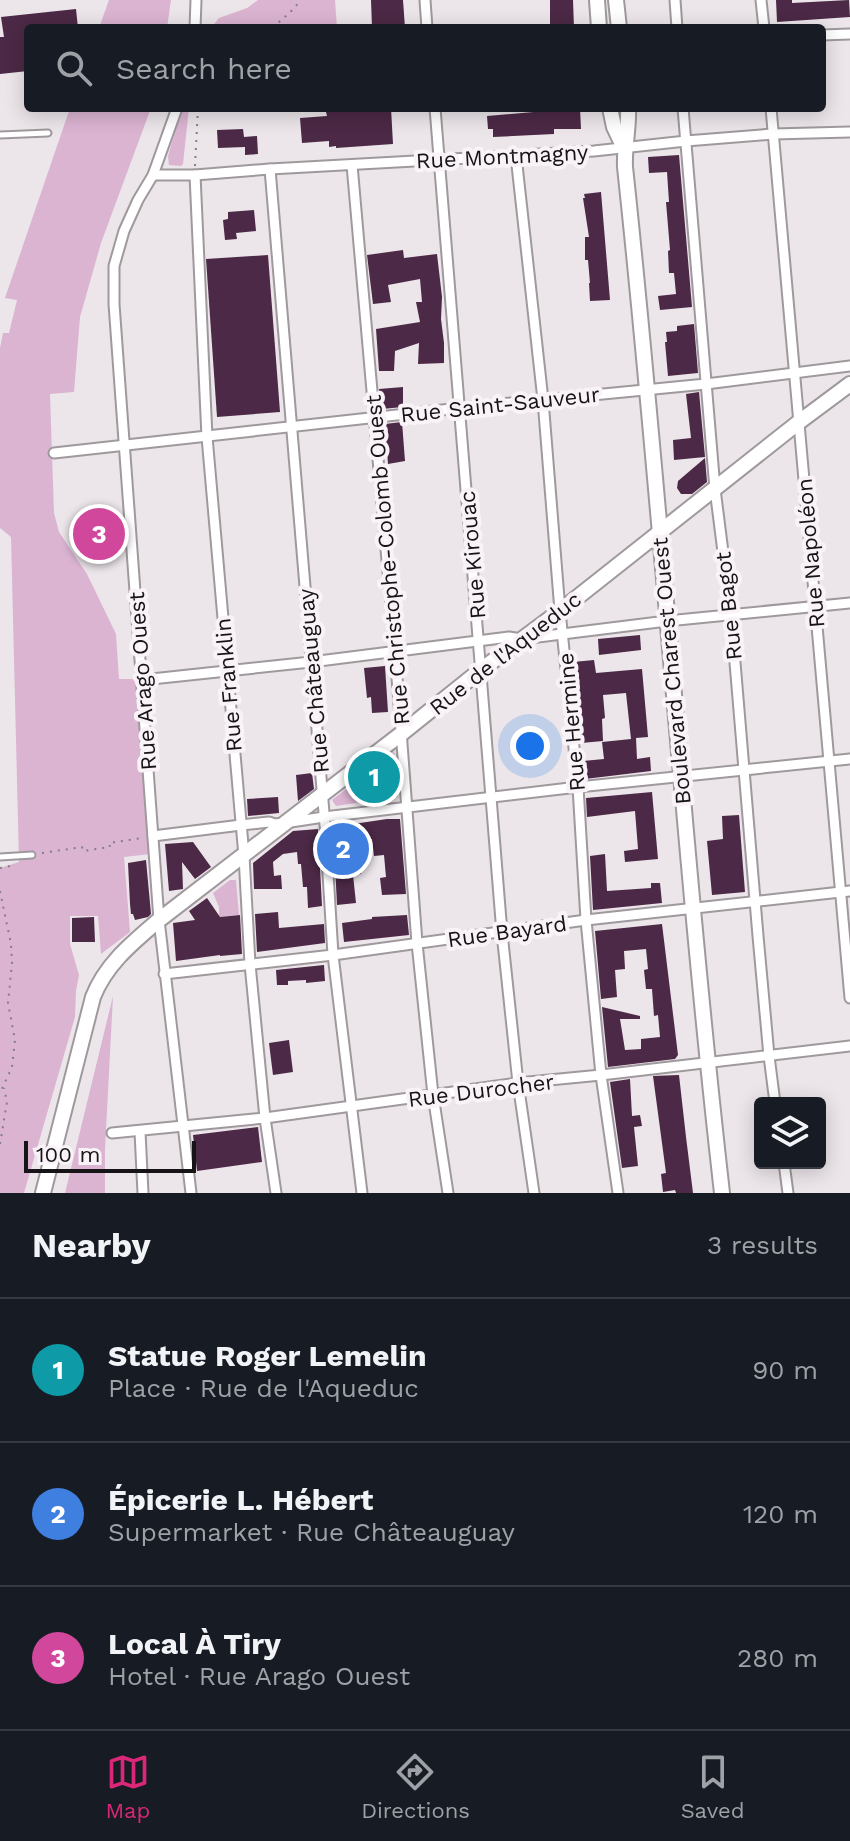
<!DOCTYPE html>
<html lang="en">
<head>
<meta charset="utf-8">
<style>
	body { margin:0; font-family:"Work Sans",sans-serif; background:#242831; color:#f1f3f6 }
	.controls { position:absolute; right:24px; bottom:24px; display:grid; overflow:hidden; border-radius:8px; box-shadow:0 4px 20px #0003 }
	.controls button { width:72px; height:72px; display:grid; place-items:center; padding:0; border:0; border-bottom:2px solid #363941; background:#171b24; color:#f1f3f6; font:40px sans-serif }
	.scale { position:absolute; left:24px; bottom:20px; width:172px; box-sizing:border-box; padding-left:8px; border:4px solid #161416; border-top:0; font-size:22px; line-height:28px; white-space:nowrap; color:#161416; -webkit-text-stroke:6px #f9f3f8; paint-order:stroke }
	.you { position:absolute; left:530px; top:746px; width:28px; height:28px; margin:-20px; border:6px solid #fff; border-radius:50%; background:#1a73e8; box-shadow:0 0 0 12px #1a73e833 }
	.badge { display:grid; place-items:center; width:52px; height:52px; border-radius:50%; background:#db2777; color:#fff; font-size:26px; font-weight:700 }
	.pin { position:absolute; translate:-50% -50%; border:4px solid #fff; box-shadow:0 2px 8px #0006 }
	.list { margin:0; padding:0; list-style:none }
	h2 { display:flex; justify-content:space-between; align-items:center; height:104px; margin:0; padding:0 32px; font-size:34px }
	h2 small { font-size:26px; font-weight:400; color:#9ea1a6 }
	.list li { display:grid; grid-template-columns:52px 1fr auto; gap:24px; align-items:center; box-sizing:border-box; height:144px; padding:0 32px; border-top:2px solid #363941 }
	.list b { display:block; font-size:30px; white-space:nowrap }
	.list p { margin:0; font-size:26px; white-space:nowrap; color:#9ea1a6 }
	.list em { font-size:26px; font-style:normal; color:#9ea1a6 }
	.icon { flex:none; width:44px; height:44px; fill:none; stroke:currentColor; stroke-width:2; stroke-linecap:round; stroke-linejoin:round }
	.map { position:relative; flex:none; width:850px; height:1193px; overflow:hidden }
	.search { position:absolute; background:#171b24; box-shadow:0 4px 20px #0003; left:24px; right:24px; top:24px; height:88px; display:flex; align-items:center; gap:20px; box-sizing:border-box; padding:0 28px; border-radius:8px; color:#9ea1a6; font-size:30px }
	.sheet { height:536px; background:#171b24 }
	nav { display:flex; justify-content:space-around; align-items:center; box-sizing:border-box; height:112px; border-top:2px solid #363941; background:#171b24; font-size:22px; color:#9ea1a6 }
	nav a { display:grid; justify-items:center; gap:4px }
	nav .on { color:#db2777 }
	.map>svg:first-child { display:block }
	.green { fill:#dbb4d2 }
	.building { fill:#4c2946 }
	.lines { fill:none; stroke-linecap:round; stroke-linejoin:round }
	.lane-casing { stroke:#9f999e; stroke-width:9 }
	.street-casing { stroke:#9f999e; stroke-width:13 }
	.secondary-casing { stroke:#9f999e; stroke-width:18 }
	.primary-casing { stroke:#9f999e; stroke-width:18 }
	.path { stroke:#837f82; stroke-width:2; stroke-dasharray:2 6; stroke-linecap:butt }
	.lane { stroke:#fff; stroke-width:5 }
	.street { stroke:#fff; stroke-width:9 }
	.secondary { stroke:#fff; stroke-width:14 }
	.primary { stroke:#fff; stroke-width:14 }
	.labels { text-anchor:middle; stroke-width:8; stroke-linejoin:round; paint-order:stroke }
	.street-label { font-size:22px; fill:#161416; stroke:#f9f3f8 }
</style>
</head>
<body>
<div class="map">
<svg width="850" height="1193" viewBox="0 0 850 1193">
	<rect width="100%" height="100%" fill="#ece6ea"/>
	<!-- green -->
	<g class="green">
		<polygon points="109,0 171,0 167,28 99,28"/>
		<polygon points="258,0 335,0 337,28 211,28 219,18 247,8"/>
		<polygon points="70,108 151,108 101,243 80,317 74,392 50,394 54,513 59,532 87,574 116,634 119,679 138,679 151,854 124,857 130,932 101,954 98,916 70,916 70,944 79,975 76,991 75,1017 24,1193 0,1193 0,868 19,862 11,537 0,528 0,348 3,333 9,333 17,300 5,298"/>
		<polygon points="182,108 189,108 183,164 181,166 169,165 168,156"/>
		<polygon points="394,752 398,797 336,806 332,800"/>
		<polygon points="230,880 236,880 239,915 219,917 219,907 213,893"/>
		<polygon points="113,996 105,1149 105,1193 65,1193"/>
	</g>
	<!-- building -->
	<g class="building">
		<polygon points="371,0 403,0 405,28 372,28"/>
		<polygon points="550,0 573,0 574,28 550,28"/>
		<polygon points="776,0 792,0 792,3 849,0 850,17 777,22"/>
		<polygon points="76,9 78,28 28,28 28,71 0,74 0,37 4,37 1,17"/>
		<polygon points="391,108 393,144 336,148 336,146 329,147 329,141 302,143 300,118 327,116 326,112"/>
		<polygon points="556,108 580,108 581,129 554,129 554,134 493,137 493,129 488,129 487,116 556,110"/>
		<polygon points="243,129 244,137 257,136 258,154 245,155 245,147 218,148 217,130"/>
		<polygon points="679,155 692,307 660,310 658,296 676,294 674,273 669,273 668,251 670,250 666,202 669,202 667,172 649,173 648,157"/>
		<polygon points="601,192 610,300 590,301 589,283 590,283 588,260 585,260 585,237 589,237 583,198 585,198 584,194"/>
		<polygon points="254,210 256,231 236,233 237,239 225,240 223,220 228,219 228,212"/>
		<polygon points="403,250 404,258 437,254 442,297 441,319 444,343 444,363 418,364 419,343 395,351 394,371 379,371 376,329 420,322 416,302 422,302 420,279 388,285 391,302 373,304 367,255"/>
		<polygon points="268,255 280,412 217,417 206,259"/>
		<polygon points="694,324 698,373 668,376 665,342 667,342 666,332 677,331 677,326"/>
		<polygon points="403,387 403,407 382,409 379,389"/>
		<polygon points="699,392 705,457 674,460 673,440 691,438 686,394"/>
		<polygon points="402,422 405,461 388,464 385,424"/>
		<polygon points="705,458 707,482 692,494 681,494 677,488 678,481"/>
		<polygon points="640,635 641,650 599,655 598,639"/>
		<polygon points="594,660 596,673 642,669 648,737 636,738 637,759 650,757 651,771 585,779 583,761 604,759 602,742 631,739 626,693 603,695 605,718 602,719 603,741 581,743 573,662"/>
		<polygon points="385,666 388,712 372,713 371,697 367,698 364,668"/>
		<polygon points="312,773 314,789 298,801 296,775"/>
		<polygon points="652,792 658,859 625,862 624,851 638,849 635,811 587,817 586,798"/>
		<polygon points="278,797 279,813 248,816 247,799"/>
		<polygon points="739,815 745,892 712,895 707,841 723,839 722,816"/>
		<polygon points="387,819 400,819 406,894 382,895 380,878 386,877 384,855 374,856 372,839 351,839 353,860 360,859 361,874 353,875 356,903 337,905 333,827"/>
		<polygon points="318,829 322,906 308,908 307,887 303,887 301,864 298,864 297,852 283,854 273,862 274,876 281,875 282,889 254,889 253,863 293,831"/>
		<polygon points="193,842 211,867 195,879 182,862 183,889 169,891 165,844"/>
		<polygon points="605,854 607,891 651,888 651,883 660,883 662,903 593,910 590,856"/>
		<polygon points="146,860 151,914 148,917 135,920 133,914 131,914 130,904 128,863"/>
		<polygon points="207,898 220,917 240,915 242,954 220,956 220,955 176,961 173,923 195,920 189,911"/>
		<polygon points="278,912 279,928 324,924 325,943 257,952 255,914"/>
		<polygon points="407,915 409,935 344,942 342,923 372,919 372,917"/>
		<polygon points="94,917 95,942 72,942 72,918"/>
		<polygon points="662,924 678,1055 675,1059 608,1067 602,1007 640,1016 640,1019 620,1019 625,1050 641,1049 641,1039 660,1037 658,1015 654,1016 652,989 646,989 644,970 648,969 646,949 624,951 625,969 615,970 617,997 601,999 595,931"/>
		<polygon points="324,965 325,981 306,983 306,980 288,981 288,985 277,985 276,970"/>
		<polygon points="289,1040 293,1072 273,1075 269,1043"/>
		<polygon points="679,1075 686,1137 693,1193 676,1193 675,1190 663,1192 661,1174 666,1173 653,1076"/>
		<polygon points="630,1079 632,1116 640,1115 642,1126 634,1127 638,1166 622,1168 610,1082"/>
		<polygon points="258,1127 262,1162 197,1171 193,1135"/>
	</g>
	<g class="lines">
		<defs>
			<g id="lane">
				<polyline points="0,135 48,133"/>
				<polyline points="0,857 32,855"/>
			</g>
			<g id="street">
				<polyline points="425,0 427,28"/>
				<polyline points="675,0 677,28"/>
				<polyline points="761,0 764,28"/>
				<polyline points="195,28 196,0"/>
				<polyline points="822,35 850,34"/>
				<polyline points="177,108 153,175 138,200 124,231 114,266 114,304 159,920 191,1193"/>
				<polyline points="435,108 502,933 518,1083 534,1193"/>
				<polyline points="683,108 715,489 731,615 758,936 769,1056 775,1103"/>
				<polyline points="771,108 850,998"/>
				<polyline points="516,156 543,400 560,611 578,787 586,920 601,1075 618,1193"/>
				<polyline points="352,165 395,651 417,943 433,1095 448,1193"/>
				<polyline points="270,169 325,825 333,955 362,1193"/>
				<polyline points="153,175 195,175 270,169 594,151 686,141 773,134 850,132"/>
				<polyline points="195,175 207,437 244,856 250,964 265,1118 276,1193"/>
				<polyline points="54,453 460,408 706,384 850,366"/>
				<polyline points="142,680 311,662 509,637 522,639 667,621 850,603"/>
				<polyline points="153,836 241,825 269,822 275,824 284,823 324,817 578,787 850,759"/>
				<polyline points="164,974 333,955 586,920 850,891"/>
				<polyline points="140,1132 143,1193"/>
				<polyline points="112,1133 265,1118 518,1083 601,1075 850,1046"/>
				<polyline points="784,1163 788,1193"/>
			</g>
			<path id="secondary" d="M 43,1193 L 93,997 C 106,964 132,943 159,920 L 401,734 L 482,669 L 560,611 L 799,422 L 850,384"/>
			<g id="primary">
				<polyline points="597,0 599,28"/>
				<polyline points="616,0 619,28"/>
				<polyline points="610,108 614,127 624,148"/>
				<path d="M 628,108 C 629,128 624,147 625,167 C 662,509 683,852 722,1193"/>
			</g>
		</defs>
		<!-- lane casing -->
		<use href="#lane" class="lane-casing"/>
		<!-- street casing -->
		<use href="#street" class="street-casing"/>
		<!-- secondary casing -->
		<use href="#secondary" class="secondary-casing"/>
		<!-- primary casing -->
		<use href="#primary" class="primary-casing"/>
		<!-- path -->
		<g class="path">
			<path d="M 273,28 C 282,18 294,11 300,0"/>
			<polyline points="195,166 198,108"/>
			<polyline points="364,779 387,797"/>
			<polyline points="382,792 385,763"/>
			<polyline points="42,853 82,847 83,851 110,847 109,843 142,838"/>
			<polyline points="0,868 10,866"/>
			<polyline points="0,891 11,944 12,963 8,1003 15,1040 12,1067 0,1093"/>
			<polyline points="0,1144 7,1102 4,1088"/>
		</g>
		<!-- lane -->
		<use href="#lane" class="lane"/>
		<!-- street -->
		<use href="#street" class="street"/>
		<!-- secondary -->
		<use href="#secondary" class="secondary"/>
		<!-- primary -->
		<use href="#primary" class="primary"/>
	</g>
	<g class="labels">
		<!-- street labels -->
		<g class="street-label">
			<text transform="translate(502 156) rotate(-3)" y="8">Rue Montmagny</text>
			<text transform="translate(500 404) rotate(-6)" y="8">Rue Saint-Sauveur</text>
			<text transform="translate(810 553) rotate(-95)" y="8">Rue Napoléon</text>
			<text transform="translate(472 555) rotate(-95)" y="8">Rue Kirouac</text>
			<text transform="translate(387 560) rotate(-95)" y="8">Rue Christophe-Colomb Ouest</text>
			<text transform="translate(728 606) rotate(-96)" y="8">Rue Bagot</text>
			<text transform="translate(505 653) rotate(-38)" y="8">Rue de l'Aqueduc</text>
			<text transform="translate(671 671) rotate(-95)" y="8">Boulevard Charest Ouest</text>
			<text transform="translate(142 681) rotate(-94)" y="8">Rue Arago Ouest</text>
			<text transform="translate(313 681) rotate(-95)" y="8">Rue Châteauguay</text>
			<text transform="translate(228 685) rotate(-95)" y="8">Rue Franklin</text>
			<text transform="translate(571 722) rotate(-95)" y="8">Rue Hermine</text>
			<text transform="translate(507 931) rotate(-8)" y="8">Rue Bayard</text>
			<text transform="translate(481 1090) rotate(-7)" y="8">Rue Durocher</text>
		</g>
	</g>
</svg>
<div class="controls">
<button><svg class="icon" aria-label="layers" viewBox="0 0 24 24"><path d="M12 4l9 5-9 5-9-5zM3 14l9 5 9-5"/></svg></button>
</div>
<div class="scale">100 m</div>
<div class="you"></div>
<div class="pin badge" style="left:374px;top:777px;background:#0f9aa8">1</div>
<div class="pin badge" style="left:343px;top:849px;background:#3f7fe0">2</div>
<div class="pin badge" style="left:99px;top:534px;background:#d1479c">3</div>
<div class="search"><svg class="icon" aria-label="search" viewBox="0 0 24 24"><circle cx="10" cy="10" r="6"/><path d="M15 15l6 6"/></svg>Search here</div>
</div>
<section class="sheet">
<h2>Nearby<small>3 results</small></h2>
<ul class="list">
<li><span class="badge" style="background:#0f9aa8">1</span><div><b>Statue Roger Lemelin</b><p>Place · Rue de l'Aqueduc</p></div><em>90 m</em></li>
<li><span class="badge" style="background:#3f7fe0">2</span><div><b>Épicerie L. Hébert</b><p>Supermarket · Rue Châteauguay</p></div><em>120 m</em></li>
<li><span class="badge" style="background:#d1479c">3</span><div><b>Local À Tiry</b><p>Hotel · Rue Arago Ouest</p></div><em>280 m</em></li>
</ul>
</section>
<nav>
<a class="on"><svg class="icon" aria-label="map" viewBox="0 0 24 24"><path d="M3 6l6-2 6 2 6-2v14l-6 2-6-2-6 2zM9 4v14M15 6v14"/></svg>Map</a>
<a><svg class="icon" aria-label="directions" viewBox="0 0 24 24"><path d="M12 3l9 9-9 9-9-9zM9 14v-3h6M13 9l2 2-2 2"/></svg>Directions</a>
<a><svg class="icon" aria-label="saved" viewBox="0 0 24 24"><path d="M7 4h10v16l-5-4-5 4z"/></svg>Saved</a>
</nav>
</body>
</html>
